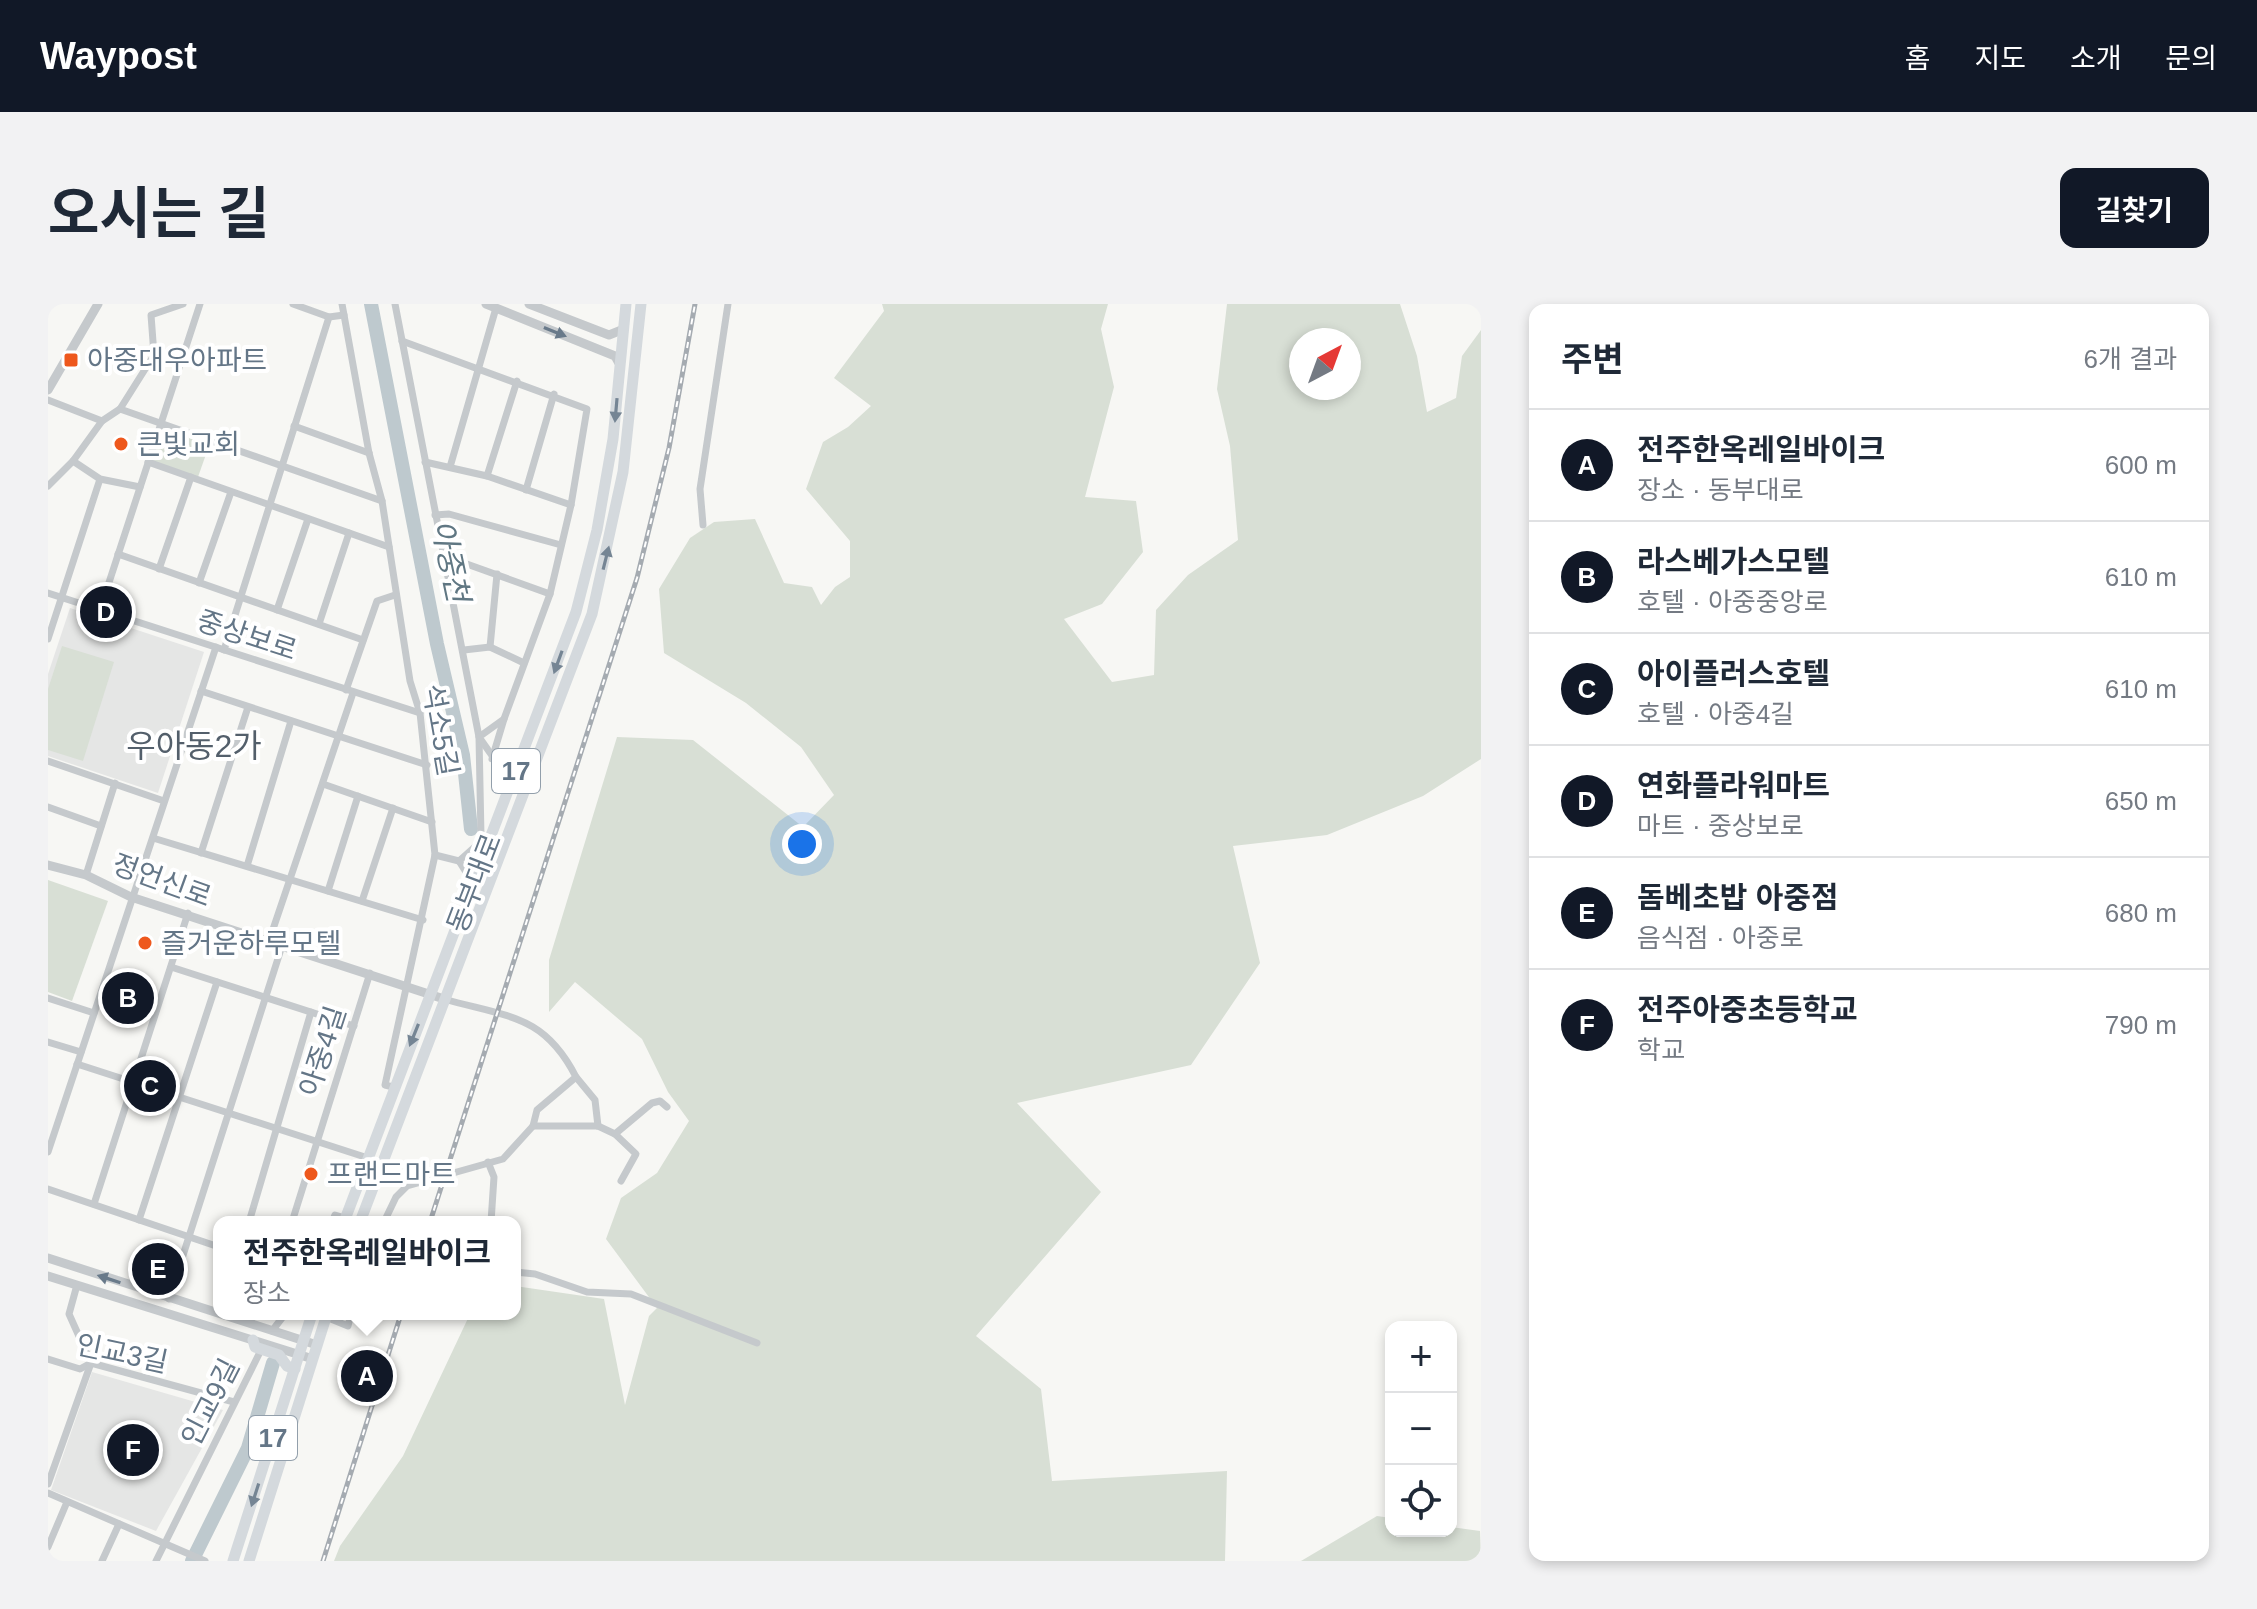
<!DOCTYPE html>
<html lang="ko">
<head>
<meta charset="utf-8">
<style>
	body { margin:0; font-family:Arial,"Noto Sans KR",sans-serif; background:#f2f2f3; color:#1f2937 }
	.controls { position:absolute; right:24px; bottom:24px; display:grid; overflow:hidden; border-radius:16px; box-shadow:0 4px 12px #0003 }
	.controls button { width:72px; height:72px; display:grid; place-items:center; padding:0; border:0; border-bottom:2px solid #e0e1e3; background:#fff; color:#1f2937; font:40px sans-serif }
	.compass { position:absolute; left:1241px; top:24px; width:72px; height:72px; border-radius:50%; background:#fff; box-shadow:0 4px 12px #0003; rotate:41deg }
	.you { position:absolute; left:754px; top:540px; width:28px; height:28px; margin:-20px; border:6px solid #fff; border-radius:50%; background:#1a73e8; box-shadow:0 0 0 12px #1a73e833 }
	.badge { display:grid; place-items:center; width:52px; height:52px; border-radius:50%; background:#111827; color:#fff; font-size:26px; font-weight:700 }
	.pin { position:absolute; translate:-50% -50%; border:4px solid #fff; box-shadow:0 2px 8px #0006 }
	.popup { position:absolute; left:165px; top:912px; width:308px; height:104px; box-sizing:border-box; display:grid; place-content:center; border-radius:16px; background:#fff; filter:drop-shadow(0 2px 6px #0005); font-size:26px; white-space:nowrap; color:#747a83 }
	.popup b { font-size:30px; color:#1f2937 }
	.popup::after { content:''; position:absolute; left:50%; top:100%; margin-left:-16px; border:16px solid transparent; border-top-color:#fff }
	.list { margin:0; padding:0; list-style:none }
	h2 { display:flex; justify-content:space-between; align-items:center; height:104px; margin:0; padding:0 32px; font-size:34px }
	h2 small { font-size:26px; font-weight:400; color:#747a83 }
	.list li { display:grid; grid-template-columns:52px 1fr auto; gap:24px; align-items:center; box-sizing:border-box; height:112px; padding:0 32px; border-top:2px solid #e0e1e3 }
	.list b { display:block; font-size:30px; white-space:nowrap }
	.list p { margin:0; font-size:26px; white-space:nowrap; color:#747a83 }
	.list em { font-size:26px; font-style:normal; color:#747a83 }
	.icon { flex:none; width:44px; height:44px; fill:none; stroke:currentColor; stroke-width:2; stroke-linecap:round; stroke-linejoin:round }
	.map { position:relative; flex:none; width:1433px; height:1257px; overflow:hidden; border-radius:16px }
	header { display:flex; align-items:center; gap:48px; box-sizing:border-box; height:112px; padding:0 40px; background:#111827; color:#fff }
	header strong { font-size:38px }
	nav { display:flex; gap:44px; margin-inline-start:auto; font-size:28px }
	.intro { display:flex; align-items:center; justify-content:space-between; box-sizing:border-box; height:192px; padding:0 48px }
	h1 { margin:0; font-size:56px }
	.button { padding:20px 36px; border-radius:16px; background:#111827; color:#fff; font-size:28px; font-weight:700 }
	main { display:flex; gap:48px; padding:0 48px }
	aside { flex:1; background:#fff; border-radius:16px; box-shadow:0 4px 12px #0003 }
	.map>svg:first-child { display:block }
	.built { fill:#e5e6e5 }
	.green { fill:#d8dfd5; fill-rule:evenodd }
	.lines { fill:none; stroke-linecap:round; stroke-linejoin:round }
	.river { stroke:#bec9ce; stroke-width:14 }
	.minor { stroke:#c5c9cc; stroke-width:7 }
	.tertiary { stroke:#c5c9cc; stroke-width:9 }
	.primary { stroke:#d4d9dd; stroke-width:11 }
	.rail-casing { stroke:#a5abb1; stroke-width:5 }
	.rail { stroke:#fff; stroke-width:2; stroke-dasharray:6; stroke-linecap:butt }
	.oneway { fill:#697a8a }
	.oneway2 { fill:#758594 }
	.poi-dot { fill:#ee581d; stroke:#fff; stroke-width:3 }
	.labels { text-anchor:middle; stroke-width:8; stroke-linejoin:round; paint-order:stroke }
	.shield { fill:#fff; stroke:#929fab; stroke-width:2 }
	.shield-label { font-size:26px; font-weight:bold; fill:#647687 }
	.poi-label { font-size:28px; fill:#647687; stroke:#fff; text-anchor:start }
	.street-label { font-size:28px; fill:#647687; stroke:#fff }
	.water-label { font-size:30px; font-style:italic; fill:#607783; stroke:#fff }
	.quarter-label { font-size:32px; fill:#535f6b; stroke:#fff }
</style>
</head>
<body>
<header>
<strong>Waypost</strong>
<nav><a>홈</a><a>지도</a><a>소개</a><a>문의</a></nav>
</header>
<div class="intro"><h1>오시는 길</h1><a class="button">길찾기</a></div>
<main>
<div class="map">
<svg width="1433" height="1257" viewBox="0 0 1433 1257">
	<rect width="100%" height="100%" fill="#f7f7f4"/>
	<!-- built -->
	<g class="built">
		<polygon points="22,304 156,348 110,489 0,452 0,370"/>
		<polygon points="44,1068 175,1106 108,1227 3,1186"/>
	</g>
	<!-- green -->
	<g class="green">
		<path d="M 834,0 L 1060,0 L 1053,25 L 1066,83 L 1037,193 L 1088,197 L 1095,248 L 1054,300 L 1016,315 L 1064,378 L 1106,371 L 1108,306 L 1140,271 L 1190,236 L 1182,142 L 1169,85 L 1179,0 L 1352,0 L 1369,52 L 1379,108 L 1408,94 L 1414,52 L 1433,26 L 1433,455 L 1375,492 L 1279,531 L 1185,542 L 1212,659 L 1143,761 L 969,799 L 1053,888 L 928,1032 L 993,1085 L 1004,1177 L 1179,1167 L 1177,1257 L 286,1257 L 292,1242 L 355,1152 L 422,1010 L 467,1010 L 467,982 L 556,995 L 577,1101 L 601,1012 L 609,1004 L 558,935 L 573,894 L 609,869 L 641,817 L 620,788 L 594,735 L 527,678 L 501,708 L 501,656 L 569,433 L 645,436 L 755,523 L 786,491 L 753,443 L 698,399 L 616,349 L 611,285 L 642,234 L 666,218 L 707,215 L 736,279 L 764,283 L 773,301 L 787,283 L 802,273 L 802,237 L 758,185 L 775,138 L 800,123 L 823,102 L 786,74 L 836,7 ZM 1253,36 L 1301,36 L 1301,84 L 1253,84 Z"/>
		<polygon points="115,121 162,139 150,173 102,156"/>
		<polygon points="14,342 66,358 35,457 0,446 0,385"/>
		<polygon points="0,576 60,597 24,697 0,688"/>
		<polygon points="1329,1212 1343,1214 1343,1227 1403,1227 1403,1223 1432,1227 1433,1257 1253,1257"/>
	</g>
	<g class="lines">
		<!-- river -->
		<g class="river">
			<polyline points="323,0 389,340 415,451 423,525"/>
			<polyline points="144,1257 200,1144 225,1059"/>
		</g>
		<!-- minor -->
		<g class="minor">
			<polyline points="245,0 281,13 296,11"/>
			<polyline points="294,0 321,149 334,197 362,377 372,409 387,551 337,781 345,783"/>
			<polyline points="347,0 431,433 433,532 444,535"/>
			<polyline points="354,37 539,105 523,201 502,290 456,415 431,433 452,463 482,478"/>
			<polyline points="0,96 54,117"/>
			<polyline points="72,105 334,197"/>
			<polyline points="246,122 321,149"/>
			<polyline points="25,157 52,175 92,183"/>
			<polyline points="100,158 341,243"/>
			<polyline points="377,158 439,172 523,201"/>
			<polyline points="402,163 448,4"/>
			<polyline points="439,172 469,77"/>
			<polyline points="0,182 25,157 54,117 72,105 106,51 103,11 135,0"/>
			<polyline points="478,186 506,90"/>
			<polyline points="387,211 401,210 513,241"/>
			<polyline points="655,221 652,185 680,0"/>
			<polyline points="70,250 315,336"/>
			<polyline points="398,262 416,259 502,290"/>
			<polyline points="111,265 143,173"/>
			<polyline points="151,279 183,188"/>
			<polyline points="0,289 372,409"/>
			<polyline points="52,306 152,0"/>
			<polyline points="229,306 260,215"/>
			<polyline points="271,320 301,229"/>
			<polyline points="0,335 52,175"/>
			<polyline points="442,343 449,270"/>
			<polyline points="176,346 281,13"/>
			<polyline points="416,346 442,343 476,359"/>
			<polyline points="298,386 329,297 347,291"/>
			<polyline points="153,387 379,461"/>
			<polyline points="444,455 456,415"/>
			<polyline points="0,457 116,497"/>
			<polyline points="275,480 384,518"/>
			<polyline points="0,503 53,522"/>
			<polyline points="105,534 375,616"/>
			<polyline points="153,549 200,403"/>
			<polyline points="387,551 411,557"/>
			<polyline points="411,557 430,540 440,545"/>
			<polyline points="411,557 426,581"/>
			<polyline points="199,562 243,417"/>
			<polyline points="38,571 67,479"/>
			<polyline points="280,587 310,492"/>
			<polyline points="314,597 345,504"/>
			<polyline points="221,637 305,389"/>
			<polyline points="123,663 306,722"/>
			<polyline points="0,694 46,709"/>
			<polyline points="0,738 33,748"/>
			<polyline points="29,760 320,854"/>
			<polyline points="528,773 547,796 550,822"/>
			<polyline points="485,822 550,822 567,830 588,850 573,877"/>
			<polyline points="567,830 604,799 612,797 619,803"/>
			<polyline points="0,848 168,343"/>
			<polyline points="440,858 446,873 443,918"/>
			<polyline points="0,885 171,943"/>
			<polyline points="46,900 140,609"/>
			<polyline points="91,916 169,678"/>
			<polyline points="201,918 263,708"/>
			<polyline points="244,918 322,669"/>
			<polyline points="284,918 287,911 297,914"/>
			<path d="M 336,918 L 348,893 L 359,882 L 455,855 L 485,822 L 489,806 L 528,773 C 496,710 459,713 396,695"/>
			<polyline points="467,968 487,970 539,988 583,990 709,1039"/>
			<polyline points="121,995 234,642"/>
			<polyline points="278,1013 300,1022 303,1010"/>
			<polyline points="224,1027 237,1010"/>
			<polyline points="0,1055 32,1065 43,1059 186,1098"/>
			<polyline points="0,1180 43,1059 21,1010 29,981"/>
			<polyline points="0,1189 157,1257"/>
			<polyline points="0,1243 19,1198"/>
			<polyline points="54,1257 71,1220"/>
			<polyline points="108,1257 213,1046"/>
		</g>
		<!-- tertiary -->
		<g class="tertiary">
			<polyline points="438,0 567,52 572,61"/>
			<polyline points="481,0 561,31 576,25"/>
			<polyline points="0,86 50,0"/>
			<polyline points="0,561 38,571 83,593 396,695"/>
			<polyline points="0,954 269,1041"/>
			<polyline points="0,972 265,1055"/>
		</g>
		<!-- primary -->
		<g class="primary">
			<polyline points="296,918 528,308 549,226 565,135 578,0"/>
			<polyline points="312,918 544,310 575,168 593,0"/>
			<polyline points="205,1036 207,1043 231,1051 239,1062 247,1065"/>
			<polyline points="185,1257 264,1010"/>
			<polyline points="201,1257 279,1010"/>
		</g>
		<defs>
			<g id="rail">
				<polyline points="382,918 589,274 621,144 647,0"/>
				<polyline points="275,1257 353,1010"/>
			</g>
		</defs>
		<!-- rail casing -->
		<use href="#rail" class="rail-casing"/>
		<!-- rail -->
		<use href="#rail" class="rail"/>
	</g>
	<!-- one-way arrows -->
	<defs><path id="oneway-solid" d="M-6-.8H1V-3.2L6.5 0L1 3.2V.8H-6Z" transform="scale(2)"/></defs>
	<g class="oneway">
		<use href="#oneway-solid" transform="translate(507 28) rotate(22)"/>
		<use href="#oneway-solid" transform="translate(61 975) rotate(-162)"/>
	</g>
	<g class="oneway2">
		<use href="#oneway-solid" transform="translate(568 106) rotate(95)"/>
		<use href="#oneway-solid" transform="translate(558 254) rotate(-76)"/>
		<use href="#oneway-solid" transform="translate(510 358) rotate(110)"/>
		<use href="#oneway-solid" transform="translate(366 731) rotate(112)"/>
		<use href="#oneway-solid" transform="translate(207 1191) rotate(108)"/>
	</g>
	<!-- markers -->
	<g class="poi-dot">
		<rect x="15" y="48" width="16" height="16" rx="4"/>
		<circle cx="73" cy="140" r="8"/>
		<circle cx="97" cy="639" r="8"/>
		<circle cx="263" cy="870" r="8"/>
	</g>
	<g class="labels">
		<!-- shield labels -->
		<g class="shield">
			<rect x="444" y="445" width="48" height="44" rx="6"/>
			<rect x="201" y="1112" width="48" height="44" rx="6"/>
		</g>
		<g class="shield-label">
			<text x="468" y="476">17</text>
			<text x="225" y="1143">17</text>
		</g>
		<!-- poi labels -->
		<g class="poi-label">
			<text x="39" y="66">아중대우아파트</text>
			<text x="89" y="150">큰빛교회</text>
			<text x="113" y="649">즐거운하루모텔</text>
			<text x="279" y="880">프랜드마트</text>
		</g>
		<!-- street labels -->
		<g class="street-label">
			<text transform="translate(199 331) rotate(18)" y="10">중상보로</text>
			<text transform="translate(393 426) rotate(80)" y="10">석소5길</text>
			<text transform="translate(114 576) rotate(20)" y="10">정언신로</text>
			<text transform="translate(426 579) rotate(-69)" y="10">동부대로</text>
			<text transform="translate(274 747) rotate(-72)" y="10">아중4길</text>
			<text transform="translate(74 1049) rotate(12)" y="10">인교3길</text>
			<text transform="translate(162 1098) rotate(-63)" y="10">인교9길</text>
		</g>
		<!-- water labels -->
		<g class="water-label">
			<text transform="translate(402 257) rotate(78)" y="10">아중천</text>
		</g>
		<!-- quarter labels -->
		<g class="quarter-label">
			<text x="146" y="453">우아동2가</text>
		</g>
	</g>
</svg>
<div class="controls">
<button>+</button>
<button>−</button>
<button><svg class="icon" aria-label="locate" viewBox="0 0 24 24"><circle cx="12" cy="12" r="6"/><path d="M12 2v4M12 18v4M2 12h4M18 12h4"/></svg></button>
</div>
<svg class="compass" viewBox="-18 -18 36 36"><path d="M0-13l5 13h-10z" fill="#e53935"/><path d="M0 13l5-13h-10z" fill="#747a83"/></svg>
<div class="you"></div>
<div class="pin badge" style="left:319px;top:1072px">A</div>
<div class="popup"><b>전주한옥레일바이크</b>장소</div>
<div class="pin badge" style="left:80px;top:694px">B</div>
<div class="pin badge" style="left:102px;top:782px">C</div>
<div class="pin badge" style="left:58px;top:308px">D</div>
<div class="pin badge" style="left:110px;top:965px">E</div>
<div class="pin badge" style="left:85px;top:1146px">F</div>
</div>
<aside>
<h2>주변<small>6개 결과</small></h2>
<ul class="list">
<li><span class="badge">A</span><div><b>전주한옥레일바이크</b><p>장소 · 동부대로</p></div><em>600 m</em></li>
<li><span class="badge">B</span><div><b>라스베가스모텔</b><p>호텔 · 아중중앙로</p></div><em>610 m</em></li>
<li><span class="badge">C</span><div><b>아이플러스호텔</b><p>호텔 · 아중4길</p></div><em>610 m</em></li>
<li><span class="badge">D</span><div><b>연화플라워마트</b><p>마트 · 중상보로</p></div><em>650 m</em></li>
<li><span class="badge">E</span><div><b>돔베초밥 아중점</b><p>음식점 · 아중로</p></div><em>680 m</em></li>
<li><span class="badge">F</span><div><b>전주아중초등학교</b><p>학교</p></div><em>790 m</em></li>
</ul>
</aside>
</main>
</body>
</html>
